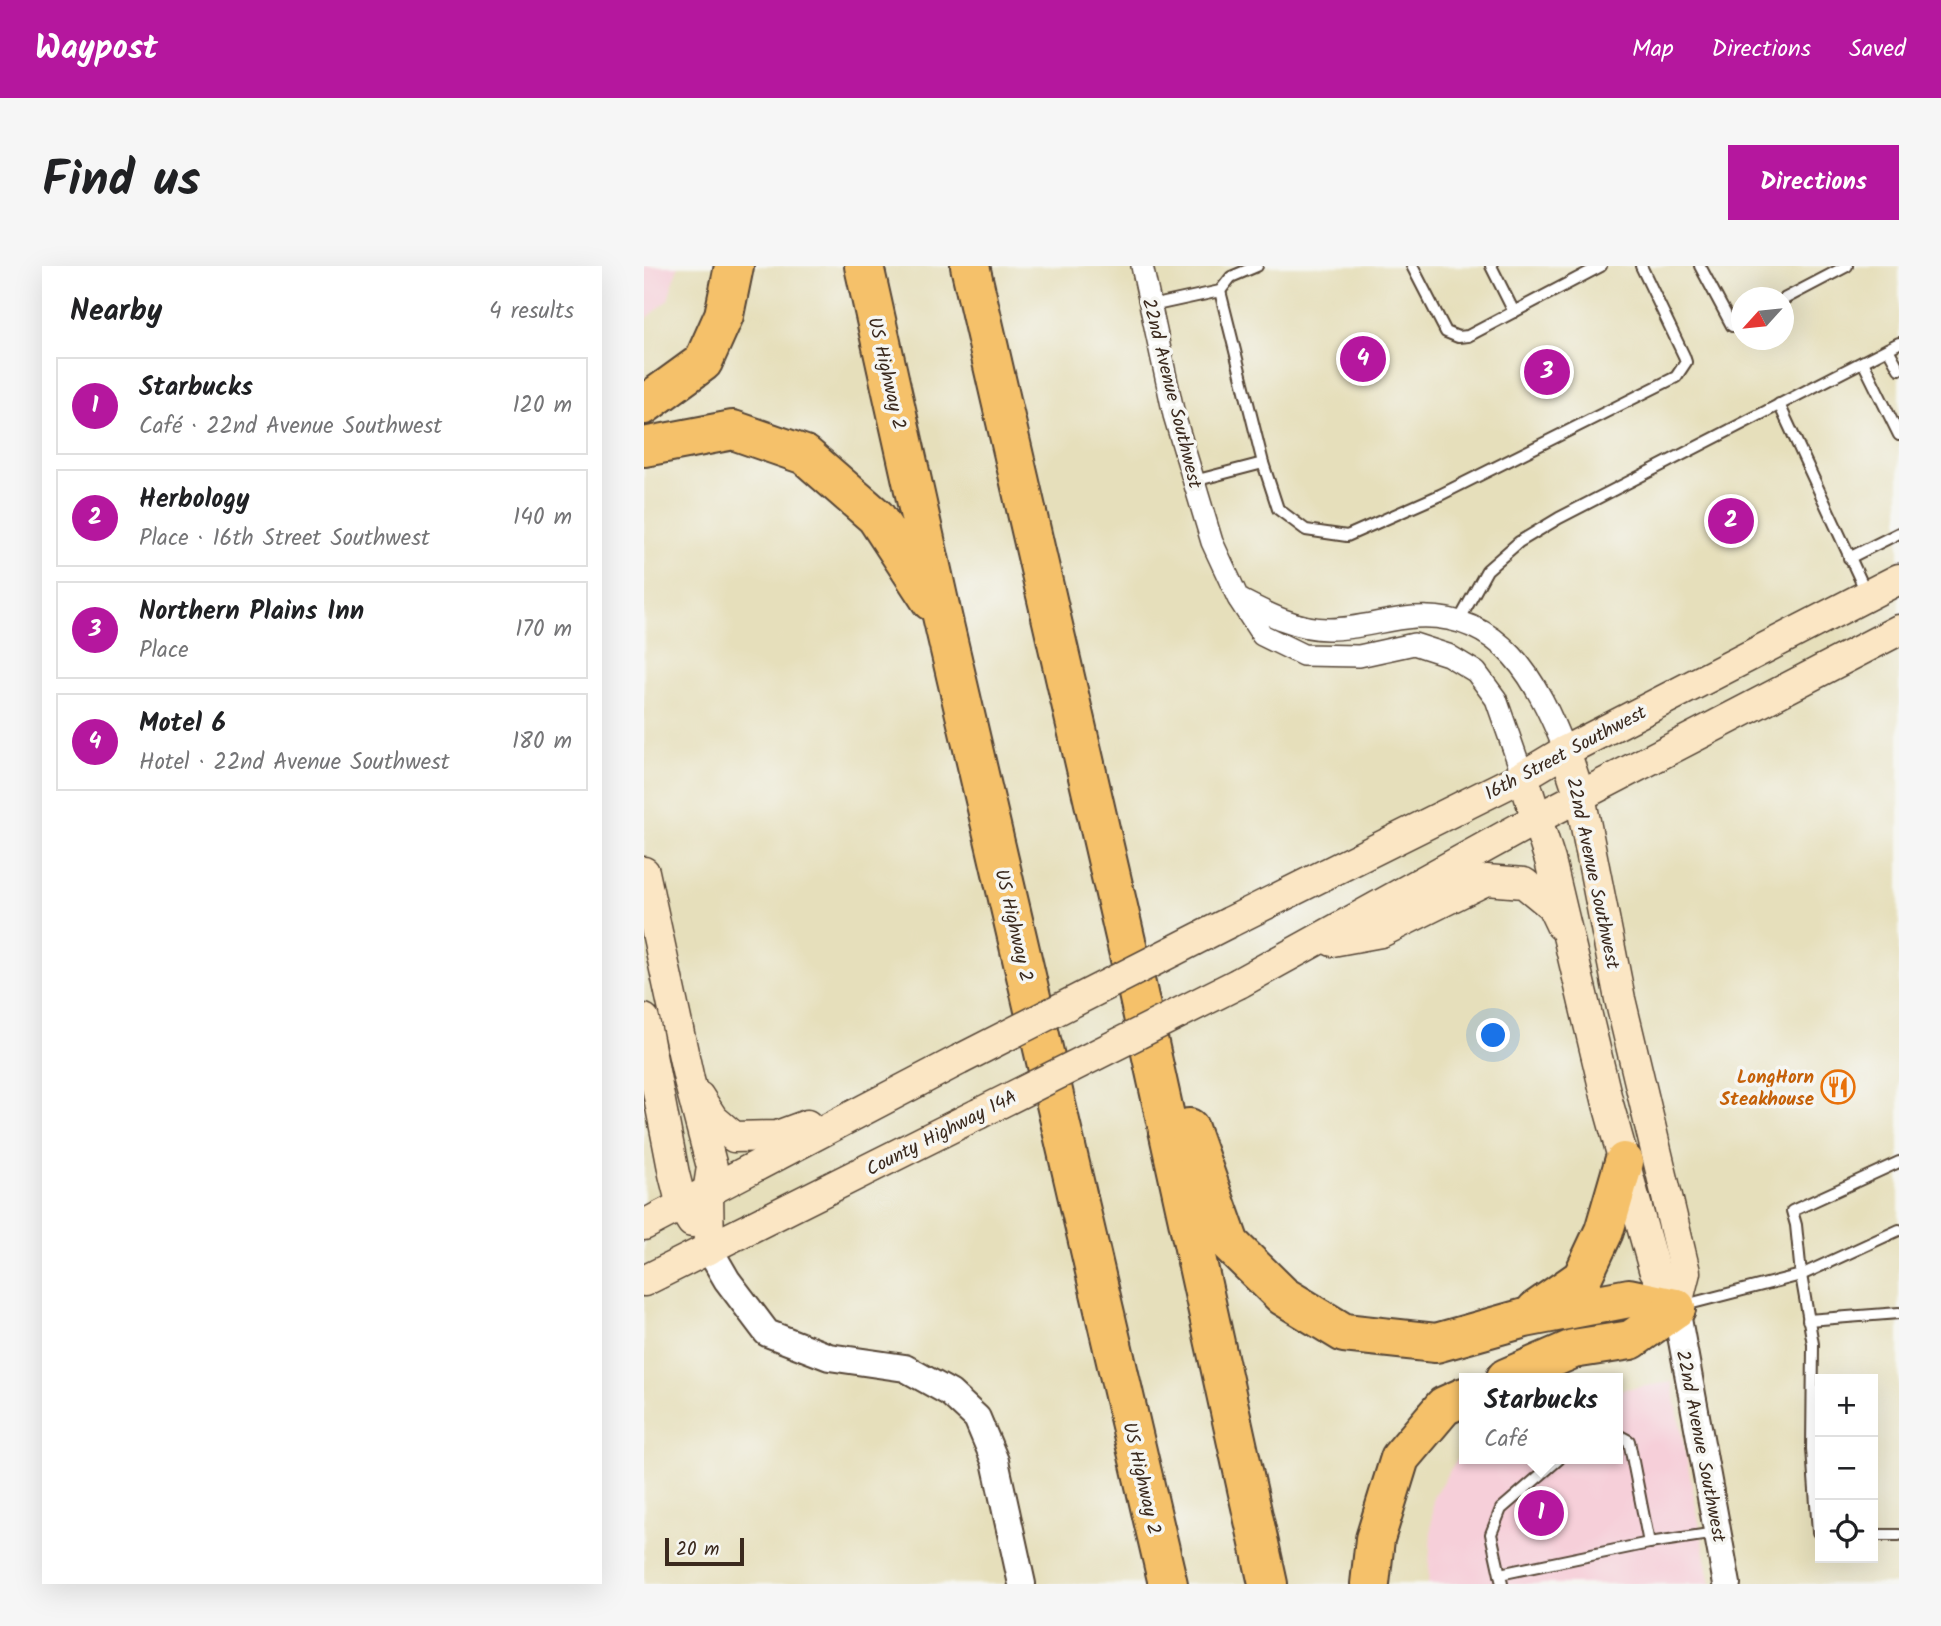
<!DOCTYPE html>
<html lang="en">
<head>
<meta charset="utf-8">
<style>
	body { margin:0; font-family:Kalam,sans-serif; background:#f6f6f6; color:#202124 }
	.controls { position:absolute; right:21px; bottom:21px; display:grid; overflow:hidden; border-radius:0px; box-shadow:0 7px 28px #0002 }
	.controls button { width:63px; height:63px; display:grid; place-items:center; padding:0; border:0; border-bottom:2px solid #e0e0e0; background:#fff; color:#202124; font:35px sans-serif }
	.compass { position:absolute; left:1087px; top:21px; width:63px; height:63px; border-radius:50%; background:#fff; box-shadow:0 7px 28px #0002; rotate:243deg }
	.scale { position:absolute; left:21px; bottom:18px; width:79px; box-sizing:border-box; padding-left:7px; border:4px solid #3b2a1e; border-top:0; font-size:19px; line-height:24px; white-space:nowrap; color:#3b2a1e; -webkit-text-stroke:5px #f6f6f2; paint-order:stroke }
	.you { position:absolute; left:850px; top:770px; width:24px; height:24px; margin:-18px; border:5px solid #fff; border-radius:50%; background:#1a73e8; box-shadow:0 0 0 10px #1a73e833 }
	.badge { display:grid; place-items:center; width:46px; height:46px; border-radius:50%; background:#b5179e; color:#fff; font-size:23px; font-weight:700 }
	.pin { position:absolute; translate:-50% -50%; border:4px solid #fff; box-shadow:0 2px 7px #0006 }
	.popup { position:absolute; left:815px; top:1107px; width:164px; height:91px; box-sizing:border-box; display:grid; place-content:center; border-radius:0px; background:#fff; filter:drop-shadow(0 2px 5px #0005); font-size:23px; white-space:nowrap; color:#757577 }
	.popup b { font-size:26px; color:#202124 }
	.popup::after { content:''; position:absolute; left:50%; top:100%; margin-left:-14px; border:14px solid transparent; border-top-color:#fff }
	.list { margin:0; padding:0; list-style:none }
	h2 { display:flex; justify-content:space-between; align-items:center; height:91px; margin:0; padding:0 28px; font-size:30px }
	h2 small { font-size:23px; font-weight:400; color:#757577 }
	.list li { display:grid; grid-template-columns:46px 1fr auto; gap:21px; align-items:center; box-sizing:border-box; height:98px; margin:0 14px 14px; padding:0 14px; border:2px solid #e0e0e0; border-radius:0px }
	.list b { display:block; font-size:26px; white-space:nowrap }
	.list p { margin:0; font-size:23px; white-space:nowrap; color:#757577 }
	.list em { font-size:23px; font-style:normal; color:#757577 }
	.icon { flex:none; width:38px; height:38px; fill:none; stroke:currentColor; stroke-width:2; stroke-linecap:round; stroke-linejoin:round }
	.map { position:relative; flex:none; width:1255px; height:1318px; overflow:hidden; border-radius:0px }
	header { display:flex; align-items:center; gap:42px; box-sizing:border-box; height:98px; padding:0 35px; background:#b5179e; color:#fff }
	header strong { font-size:33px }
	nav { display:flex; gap:38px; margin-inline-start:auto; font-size:24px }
	.intro { display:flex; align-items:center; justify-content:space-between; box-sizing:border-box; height:168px; padding:0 42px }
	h1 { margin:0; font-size:49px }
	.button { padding:18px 32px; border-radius:0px; background:#b5179e; color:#fff; font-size:24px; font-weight:700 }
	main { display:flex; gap:42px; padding:0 42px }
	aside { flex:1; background:#fff; border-radius:0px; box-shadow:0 7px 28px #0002 }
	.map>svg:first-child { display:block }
	.built { fill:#f6cfd9 }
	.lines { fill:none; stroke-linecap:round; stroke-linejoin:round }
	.service-casing { stroke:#554536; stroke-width:14 }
	.minor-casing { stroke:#554536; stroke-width:24 }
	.tertiary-casing { stroke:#554536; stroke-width:30 }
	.secondary-casing { stroke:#554536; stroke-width:33 }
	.motorway-casing { stroke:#554536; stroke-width:42 }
	.service { stroke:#fff; stroke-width:10 }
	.minor { stroke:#fff; stroke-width:21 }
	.tertiary { stroke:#fff; stroke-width:26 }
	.secondary { stroke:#fbe6c4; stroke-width:30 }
	.motorway { stroke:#f5c16b; stroke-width:38 }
	.secondary-bridge-casing { stroke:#554536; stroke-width:33; stroke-linecap:butt }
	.secondary-bridge { stroke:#fbe6c4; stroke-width:30 }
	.labels { text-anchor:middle; stroke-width:7; stroke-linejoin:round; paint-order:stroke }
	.street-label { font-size:19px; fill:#3b2a1e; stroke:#f6f6f2 }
	.food-label { font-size:19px; font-weight:bold; fill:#c56008; stroke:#f6f6f2; text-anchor:end }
</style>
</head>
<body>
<header>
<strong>Waypost</strong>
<nav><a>Map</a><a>Directions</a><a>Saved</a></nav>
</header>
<div class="intro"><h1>Find us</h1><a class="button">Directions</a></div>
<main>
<aside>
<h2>Nearby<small>4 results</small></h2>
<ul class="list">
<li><span class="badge">1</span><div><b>Starbucks</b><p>Café · 22nd Avenue Southwest</p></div><em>120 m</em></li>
<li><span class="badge">2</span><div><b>Herbology</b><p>Place · 16th Street Southwest</p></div><em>140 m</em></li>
<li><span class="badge">3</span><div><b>Northern Plains Inn</b><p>Place</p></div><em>170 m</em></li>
<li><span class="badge">4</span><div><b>Motel 6</b><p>Hotel · 22nd Avenue Southwest</p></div><em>180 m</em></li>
</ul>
</aside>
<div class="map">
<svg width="1255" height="1318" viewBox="0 0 1255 1318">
	<rect width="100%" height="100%" fill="#f6f6f2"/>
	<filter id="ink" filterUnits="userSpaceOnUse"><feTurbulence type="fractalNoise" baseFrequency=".0143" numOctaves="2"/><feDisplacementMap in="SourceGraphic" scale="14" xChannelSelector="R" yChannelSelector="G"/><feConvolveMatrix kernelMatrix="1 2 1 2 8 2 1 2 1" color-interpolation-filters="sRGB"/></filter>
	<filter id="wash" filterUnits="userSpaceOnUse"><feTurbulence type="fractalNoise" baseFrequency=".00686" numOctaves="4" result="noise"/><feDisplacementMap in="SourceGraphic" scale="28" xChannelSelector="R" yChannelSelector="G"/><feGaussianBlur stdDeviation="1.57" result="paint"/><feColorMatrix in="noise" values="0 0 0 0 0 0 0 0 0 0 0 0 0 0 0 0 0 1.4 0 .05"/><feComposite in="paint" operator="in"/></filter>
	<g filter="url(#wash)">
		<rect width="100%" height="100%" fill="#e6dfbb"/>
		<!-- built -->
		<g class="built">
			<polygon points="0,0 34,0 24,34 0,55"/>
			<polygon points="1028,1116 1067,1318 784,1318 789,1231 820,1182 820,1193 974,1193 974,1124"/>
		</g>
	</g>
	<g filter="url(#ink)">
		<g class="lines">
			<defs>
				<g id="service">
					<polyline points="768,0 802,66 814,71 824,70 957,0"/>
					<polyline points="847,0 870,46"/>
					<polyline points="1056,0 1088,60 1098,55"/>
					<polyline points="576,25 619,197 634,243 662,264 703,270 796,229 1032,111 1042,96 1040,90 997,0"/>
					<polyline points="1140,33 1203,0"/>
					<polyline points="507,40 576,25 587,11 613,0"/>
					<polyline points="1244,83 1255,103"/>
					<polyline points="1219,96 1255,169"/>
					<polyline points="1135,138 1222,326"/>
					<polyline points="550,215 619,197"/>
					<polyline points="1205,292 1255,267"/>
					<polyline points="816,353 843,304 875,276 915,252 1255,77"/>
					<polyline points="1037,1040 1157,1009 1255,964"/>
					<polyline points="1164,1054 1255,1047"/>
					<polyline points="974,1169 985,1175 1005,1277"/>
					<polyline points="1176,1266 1174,1266 1168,1183 1169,1078 1157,1009 1152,959 1148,945 1255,896"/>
					<polyline points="1229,1269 1255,1269"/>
					<polyline points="856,1308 1005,1277 1072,1267"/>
					<polyline points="858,1318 847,1268 857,1243 915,1193"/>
				</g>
				<g id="minor">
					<polyline points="498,0 530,149 568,276 594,332 618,369 659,389 715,390 770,378 804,389 832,406 852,433 879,510"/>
					<path d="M 595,333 C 622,347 654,364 686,363 C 714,363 742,353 770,351 C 857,345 894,415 921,485"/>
				</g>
				<g id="tertiary">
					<polyline points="65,983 83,1014 123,1067 185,1091 261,1102 306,1127 333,1152 351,1195 378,1318"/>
					<polyline points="1032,1042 1083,1318"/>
				</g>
				<g id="secondary">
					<polyline points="921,485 936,530 976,733 1041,1006 1032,1042"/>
					<polyline points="879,510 906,594 964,838 1010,1003 1032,1042"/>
					<polyline points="0,606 45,814 68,901 64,927 65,983"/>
					<polyline points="586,656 879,510 921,485 1255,313"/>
					<polyline points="688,675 737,666 842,614 880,617 908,640 917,659"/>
					<polyline points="595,717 892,553 1255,364"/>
					<polyline points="0,753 30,908 38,940 48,956"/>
					<polyline points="55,831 69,853 90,871 133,870 163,859"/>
					<polyline points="0,959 315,794"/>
					<polyline points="0,1015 334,848"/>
				</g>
				<g id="motorway">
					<polyline points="220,0 299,354 524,1318"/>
					<polyline points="326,0 493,723 624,1318"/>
					<polyline points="0,139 59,96 80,49 90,0"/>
					<polyline points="0,181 89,164 161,189 232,251 287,335"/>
					<polyline points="545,862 586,978 639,1030 700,1067 792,1077 881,1052 985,1032 1032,1042"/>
					<polyline points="892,1044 938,1012 960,965 980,896"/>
					<polyline points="862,1112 929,1083 987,1074 1032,1042"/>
					<polyline points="726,1318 731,1273 756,1192 800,1140 820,1131"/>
				</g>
			</defs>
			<!-- service casing -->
			<use href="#service" class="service-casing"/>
			<!-- minor casing -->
			<use href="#minor" class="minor-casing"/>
			<!-- tertiary casing -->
			<use href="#tertiary" class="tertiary-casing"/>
			<!-- secondary casing -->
			<use href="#secondary" class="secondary-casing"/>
			<!-- motorway casing -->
			<use href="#motorway" class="motorway-casing"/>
			<!-- service -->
			<use href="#service" class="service"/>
			<!-- minor -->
			<use href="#minor" class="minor"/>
			<!-- tertiary -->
			<use href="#tertiary" class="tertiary"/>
			<!-- secondary -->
			<use href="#secondary" class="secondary"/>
			<!-- motorway -->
			<use href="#motorway" class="motorway"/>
			<defs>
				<g id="secondary-bridge">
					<polyline points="315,794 586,656"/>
					<polyline points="334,848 595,717"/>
				</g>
			</defs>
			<!-- secondary-bridge casing -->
			<use href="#secondary-bridge" class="secondary-bridge-casing"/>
			<!-- secondary-bridge -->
			<use href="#secondary-bridge" class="secondary-bridge"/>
		</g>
	</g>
	<!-- icons -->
	<defs>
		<symbol id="restaurant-ring" viewBox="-11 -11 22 22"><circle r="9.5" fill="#f6f6f2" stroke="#e8710a" stroke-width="1.5"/><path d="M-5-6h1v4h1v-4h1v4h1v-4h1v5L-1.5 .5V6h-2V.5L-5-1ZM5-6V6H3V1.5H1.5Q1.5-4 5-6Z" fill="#e8710a"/></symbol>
	</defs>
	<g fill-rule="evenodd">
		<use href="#restaurant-ring" x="1175" y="802" width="38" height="38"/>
	</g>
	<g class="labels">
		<!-- street labels -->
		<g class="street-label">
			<text transform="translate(244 107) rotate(77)" y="7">US Highway 2</text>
			<text transform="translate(529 127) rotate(76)" y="7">22nd Avenue Southwest</text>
			<text transform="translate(921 486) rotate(-28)" y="7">16th Street Southwest</text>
			<text transform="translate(950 607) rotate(78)" y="7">22nd Avenue Southwest</text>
			<text transform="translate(371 659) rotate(77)" y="7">US Highway 2</text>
			<text transform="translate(297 866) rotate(-27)" y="7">County Highway 14A</text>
			<text transform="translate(1058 1180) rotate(79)" y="7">22nd Avenue Southwest</text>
			<text transform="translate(499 1212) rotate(77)" y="7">US Highway 2</text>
		</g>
		<!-- food labels -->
		<g class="food-label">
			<text x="1170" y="817">LongHorn<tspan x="1170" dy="22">Steakhouse</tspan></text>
		</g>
	</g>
</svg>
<div class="controls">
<button>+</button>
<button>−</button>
<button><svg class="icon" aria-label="locate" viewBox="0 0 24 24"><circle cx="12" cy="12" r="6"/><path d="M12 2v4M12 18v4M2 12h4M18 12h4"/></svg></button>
</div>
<svg class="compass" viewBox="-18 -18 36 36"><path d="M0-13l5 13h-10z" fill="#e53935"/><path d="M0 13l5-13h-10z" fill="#757577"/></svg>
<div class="scale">20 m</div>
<div class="you"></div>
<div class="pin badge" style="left:897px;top:1247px">1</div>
<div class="popup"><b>Starbucks</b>Café</div>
<div class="pin badge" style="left:1087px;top:255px">2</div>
<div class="pin badge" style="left:903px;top:106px">3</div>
<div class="pin badge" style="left:719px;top:93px">4</div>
</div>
</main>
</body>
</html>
